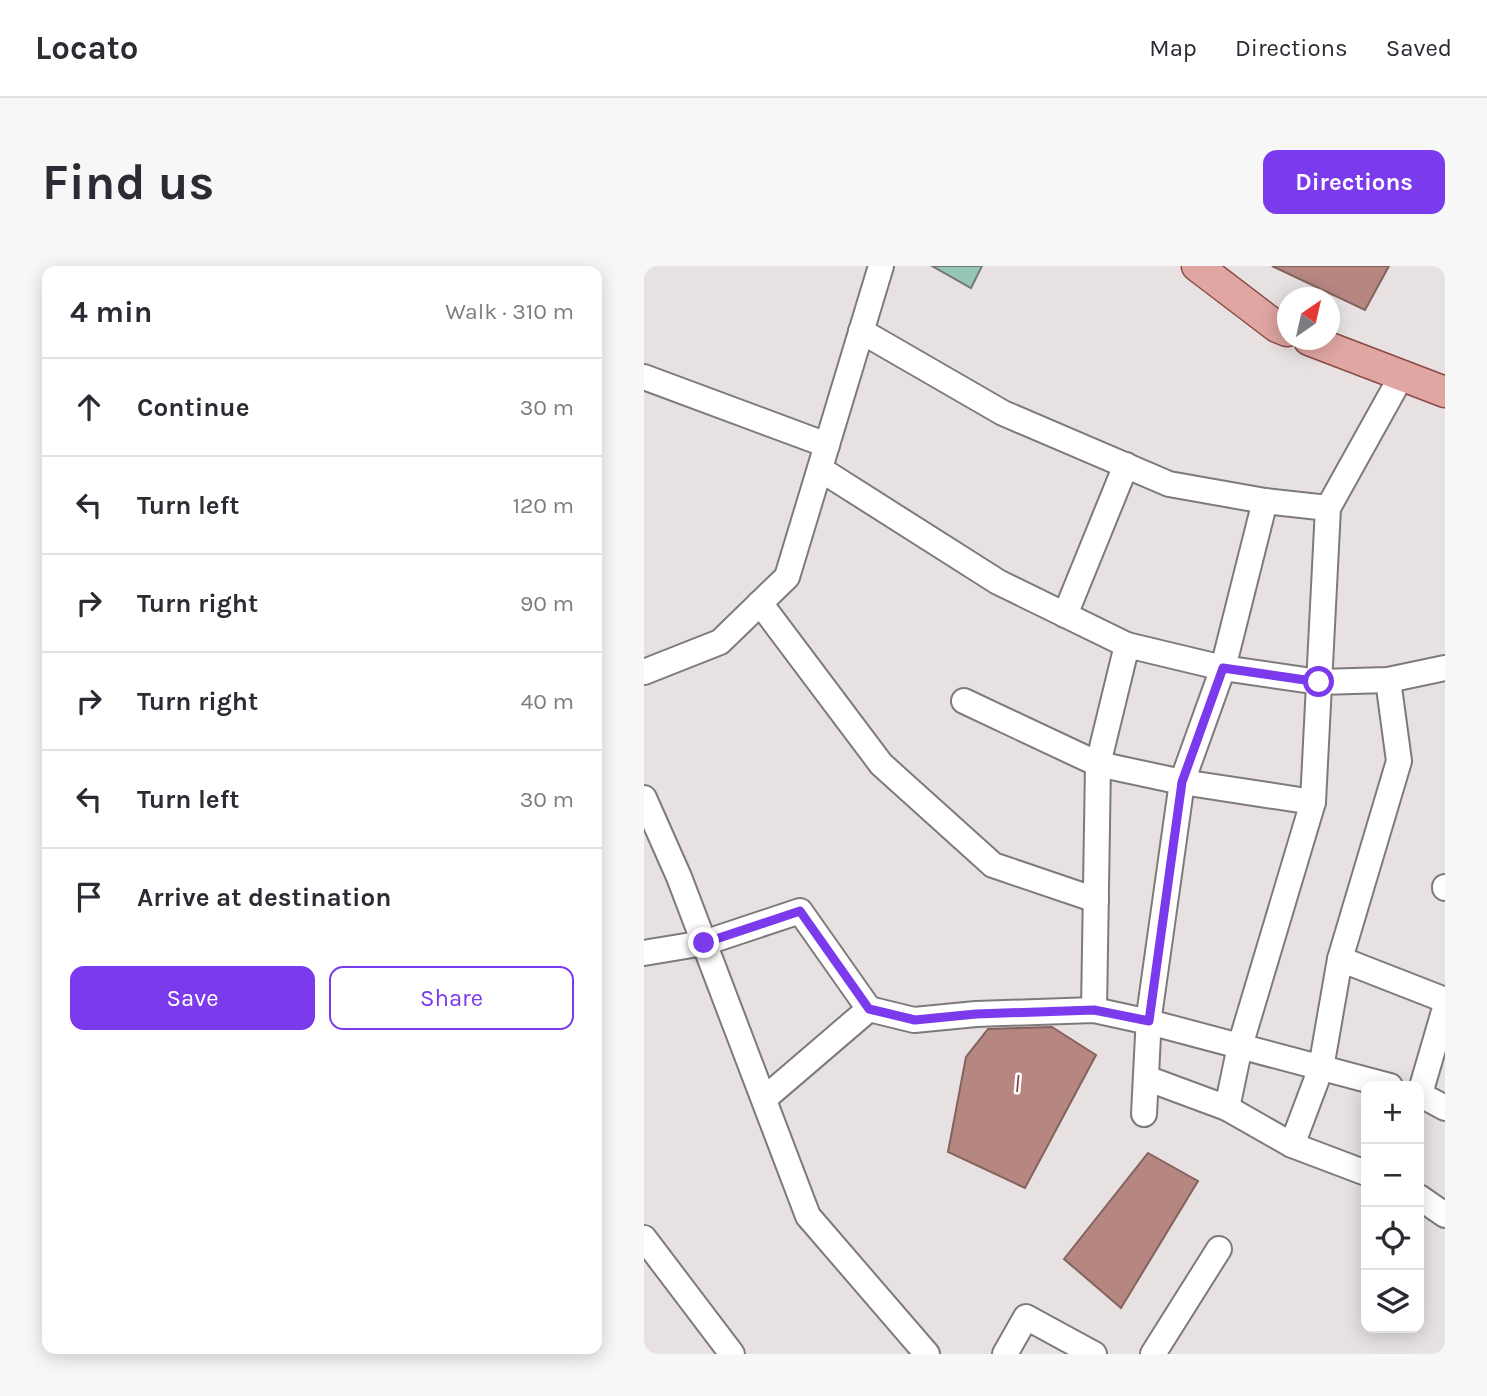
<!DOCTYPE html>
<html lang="en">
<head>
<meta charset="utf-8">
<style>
	body { margin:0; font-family:Karla,sans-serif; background:#f7f7f7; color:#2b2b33 }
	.controls { position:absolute; right:21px; bottom:21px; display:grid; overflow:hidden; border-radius:14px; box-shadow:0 4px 18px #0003 }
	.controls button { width:63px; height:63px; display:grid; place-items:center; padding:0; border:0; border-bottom:2px solid #e1e1e2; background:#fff; color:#2b2b33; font:35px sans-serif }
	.compass { position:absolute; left:633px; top:21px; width:63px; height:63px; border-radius:50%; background:#fff; box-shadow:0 4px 18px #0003; rotate:34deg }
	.stop { position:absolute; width:21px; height:21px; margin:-16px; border:5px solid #7c3aed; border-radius:50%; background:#fff }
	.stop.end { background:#7c3aed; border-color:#fff; box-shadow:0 2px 7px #0008 }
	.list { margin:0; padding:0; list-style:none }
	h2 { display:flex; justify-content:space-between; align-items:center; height:91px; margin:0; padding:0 28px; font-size:30px }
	h2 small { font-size:23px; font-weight:400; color:#7c7c81 }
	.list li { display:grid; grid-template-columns:46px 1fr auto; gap:21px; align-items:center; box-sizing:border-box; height:98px; padding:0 28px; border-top:2px solid #e1e1e2 }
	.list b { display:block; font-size:26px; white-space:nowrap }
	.list em { font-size:23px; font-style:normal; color:#7c7c81 }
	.actions { display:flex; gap:14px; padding:21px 28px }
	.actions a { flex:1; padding:16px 0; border:2px solid #7c3aed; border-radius:14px; text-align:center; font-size:24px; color:#7c3aed }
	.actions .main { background:#7c3aed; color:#fff }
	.icon { flex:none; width:38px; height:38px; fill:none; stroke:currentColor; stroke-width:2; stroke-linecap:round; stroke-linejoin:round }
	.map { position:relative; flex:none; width:801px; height:1088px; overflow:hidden; border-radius:14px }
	header { display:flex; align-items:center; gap:42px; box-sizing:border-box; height:98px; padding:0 35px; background:#fff; border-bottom:2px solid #e1e1e2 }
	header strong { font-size:33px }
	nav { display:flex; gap:38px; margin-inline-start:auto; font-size:24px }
	.intro { display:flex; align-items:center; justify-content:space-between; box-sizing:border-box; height:168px; padding:0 42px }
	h1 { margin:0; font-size:49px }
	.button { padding:18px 32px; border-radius:14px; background:#7c3aed; color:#fff; font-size:24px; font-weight:700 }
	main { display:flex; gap:42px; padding:0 42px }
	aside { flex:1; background:#fff; border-radius:14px; box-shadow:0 4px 18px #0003 }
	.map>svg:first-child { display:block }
	.water { fill:#b68681; stroke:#84625e; stroke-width:2 }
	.building { fill:#95c8b4; stroke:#757977; stroke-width:2 }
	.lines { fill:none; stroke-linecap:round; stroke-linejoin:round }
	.minor-casing { stroke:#7f7a7a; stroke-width:28 }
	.major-casing { stroke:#8a4a46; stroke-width:33 }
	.minor { stroke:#fff; stroke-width:24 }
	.major { stroke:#e0a6a2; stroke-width:30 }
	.route { stroke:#7c3aed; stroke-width:9 }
	.labels { text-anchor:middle; stroke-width:5; stroke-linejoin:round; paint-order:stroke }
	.water-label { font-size:24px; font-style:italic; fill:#7e3e3a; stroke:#fff }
</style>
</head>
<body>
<header>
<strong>Locato</strong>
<nav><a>Map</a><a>Directions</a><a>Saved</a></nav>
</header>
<div class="intro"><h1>Find us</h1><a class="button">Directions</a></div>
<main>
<aside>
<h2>4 min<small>Walk · 310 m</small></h2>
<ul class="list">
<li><svg class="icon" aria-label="ahead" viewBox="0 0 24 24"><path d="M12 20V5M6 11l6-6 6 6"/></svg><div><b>Continue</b></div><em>30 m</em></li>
<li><svg class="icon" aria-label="left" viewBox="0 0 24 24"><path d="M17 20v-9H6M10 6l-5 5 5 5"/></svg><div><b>Turn left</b></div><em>120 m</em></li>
<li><svg class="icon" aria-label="right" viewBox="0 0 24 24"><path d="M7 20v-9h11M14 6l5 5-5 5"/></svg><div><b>Turn right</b></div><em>90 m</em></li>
<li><svg class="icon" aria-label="right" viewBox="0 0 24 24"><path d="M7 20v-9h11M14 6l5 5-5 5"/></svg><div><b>Turn right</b></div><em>40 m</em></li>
<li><svg class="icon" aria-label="left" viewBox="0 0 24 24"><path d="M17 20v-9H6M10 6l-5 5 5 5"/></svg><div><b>Turn left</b></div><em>30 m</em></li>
<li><svg class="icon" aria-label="arrive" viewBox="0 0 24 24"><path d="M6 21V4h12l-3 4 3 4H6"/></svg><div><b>Arrive at destination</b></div></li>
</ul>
<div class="actions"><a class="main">Save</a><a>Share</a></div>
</aside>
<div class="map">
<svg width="801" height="1088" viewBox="0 0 801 1088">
	<rect width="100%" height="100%" fill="#e7e2e1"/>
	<!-- water -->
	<g class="water">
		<polygon points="628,0 745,0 721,44"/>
		<polygon points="408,761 452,789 381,922 304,886 322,791 344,763"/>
		<polygon points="504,887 554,915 477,1042 420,993"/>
	</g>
	<!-- building -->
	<polygon class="building" points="288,0 338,0 327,22"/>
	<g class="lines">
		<defs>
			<g id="minor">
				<polyline points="217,65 359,147 525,218 621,235 684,242"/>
				<polyline points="0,111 183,179"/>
				<polyline points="176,203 354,316 483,379 579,402 675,416 744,414 801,402"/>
				<polyline points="116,337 237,498 349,599 452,634"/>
				<polyline points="421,349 482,199"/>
				<polyline points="0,406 76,376 143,311 237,0"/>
				<polyline points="320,435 454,498 538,516 669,536"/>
				<polyline points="0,532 35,611 164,950 283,1088"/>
				<polyline points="801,621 801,622"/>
				<polyline points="0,687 60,677 156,645 225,743 120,833"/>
				<polyline points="696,693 801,734"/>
				<polyline points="225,743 270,754 332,748 450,744 505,756 746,820"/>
				<polyline points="450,744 454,498 483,379"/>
				<polyline points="502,812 583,842 648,879 722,907"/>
				<polyline points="775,828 801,842"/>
				<polyline points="775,831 801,742"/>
				<polyline points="583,842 596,780 669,536 684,242 758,109"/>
				<polyline points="500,848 505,750 538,516 579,402 621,235"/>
				<polyline points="648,879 677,802 696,693 755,495 744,414"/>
				<polyline points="775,931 801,949"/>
				<polyline points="0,972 88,1088"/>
				<polyline points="361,1088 382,1051 450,1088"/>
				<polyline points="509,1088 575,983"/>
			</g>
			<g id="major">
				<polyline points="553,0 633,61 643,65"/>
				<polyline points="665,74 801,126"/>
			</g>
		</defs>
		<!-- minor casing -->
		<use href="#minor" class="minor-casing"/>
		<!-- major casing -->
		<use href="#major" class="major-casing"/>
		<!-- minor -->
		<use href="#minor" class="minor"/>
		<!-- major -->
		<use href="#major" class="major"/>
	</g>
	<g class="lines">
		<!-- route -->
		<polyline class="route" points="60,677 156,645 225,743 271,754 332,748 450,744 505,755 538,516 579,402 675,416"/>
	</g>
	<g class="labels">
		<!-- water labels -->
		<g class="water-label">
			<text x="373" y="826">l</text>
		</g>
	</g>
</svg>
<div class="controls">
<button>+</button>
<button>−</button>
<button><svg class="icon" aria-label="locate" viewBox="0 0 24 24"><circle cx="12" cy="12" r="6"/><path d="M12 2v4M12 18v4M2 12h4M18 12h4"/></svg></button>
<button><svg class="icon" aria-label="layers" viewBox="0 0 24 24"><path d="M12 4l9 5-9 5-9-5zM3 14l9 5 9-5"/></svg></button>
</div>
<svg class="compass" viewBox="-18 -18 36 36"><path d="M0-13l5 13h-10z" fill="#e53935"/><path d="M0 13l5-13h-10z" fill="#7c7c81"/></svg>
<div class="stop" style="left:675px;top:416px"></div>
<div class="stop end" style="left:60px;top:677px"></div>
</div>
</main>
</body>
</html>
